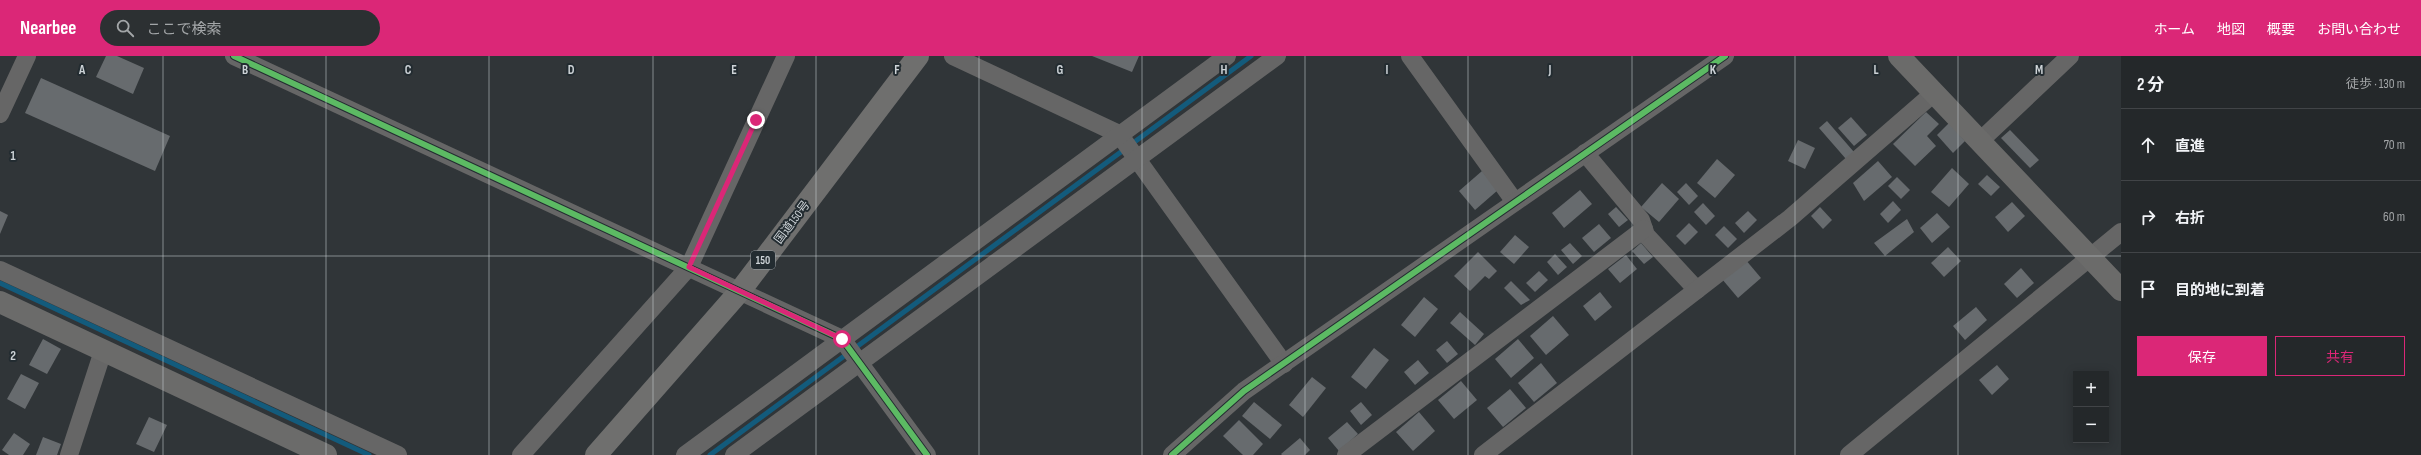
<!DOCTYPE html>
<html lang="ja">
<head>
<meta charset="utf-8">
<style>
	body { margin:0; font-family:"Sofia Sans Condensed","Noto Sans JP",sans-serif; background:#2c3032; color:#f1f3f6 }
	.controls { position:absolute; right:12px; bottom:12px; display:grid; overflow:hidden; border-radius:0px; box-shadow:0 2px 10px #0003 }
	.controls button { width:36px; height:36px; display:grid; place-items:center; padding:0; border:0; border-bottom:1px solid #414447; background:#24282a; color:#f1f3f6; font:20px sans-serif }
	.stop { position:absolute; width:12px; height:12px; margin:-9px; border:3px solid #db2777; border-radius:50%; background:#fff }
	.stop.end { background:#db2777; border-color:#fff; box-shadow:0 1px 4px #0008 }
	.list { margin:0; padding:0; list-style:none }
	h2 { display:flex; justify-content:space-between; align-items:center; height:52px; margin:0; padding:0 16px; font-size:17px }
	h2 small { font-size:13px; font-weight:400; color:#a3a6a8 }
	.list li { display:grid; grid-template-columns:26px 1fr auto; gap:12px; align-items:center; box-sizing:border-box; height:72px; padding:0 16px; border-top:1px solid #414447 }
	.list b { display:block; font-size:15px; white-space:nowrap }
	.list em { font-size:13px; font-style:normal; color:#a3a6a8 }
	.actions { display:flex; gap:8px; padding:12px 16px }
	.actions a { flex:1; padding:9px 0; border:1px solid #db2777; border-radius:0px; text-align:center; font-size:14px; color:#db2777 }
	.actions .main { background:#db2777; color:#fff }
	.icon { flex:none; width:22px; height:22px; fill:none; stroke:currentColor; stroke-width:2; stroke-linecap:round; stroke-linejoin:round }
	.map { position:relative; flex:none; width:2121px; height:399px; overflow:hidden }
	header { display:flex; align-items:center; gap:24px; box-sizing:border-box; height:56px; padding:0 20px; background:#db2777; color:#fff }
	header strong { font-size:19px }
	nav { display:flex; gap:22px; margin-inline-start:auto; font-size:14px }
	.search { width:280px; height:36px; background:#2c3032; display:flex; align-items:center; gap:10px; box-sizing:border-box; padding:0 14px; border-radius:22px; color:#a3a6a8; font-size:15px }
	main { display:flex }
	aside { flex:1; background:#24282a }
	.map>svg:first-child { display:block }
	.lines { fill:none; stroke-linecap:round; stroke-linejoin:round }
	.stream { stroke:#135b7c; stroke-width:5 }
	.building { fill:#676b6e }
	.street { stroke:#666; stroke-width:18 }
	.secondary { stroke:#6b6b6a; stroke-width:22 }
	.highway { stroke:#6f6f6e; stroke-width:22 }
	.cycleway-casing { stroke:#232c31; stroke-width:8 }
	.cycleway { stroke:#5cba63; stroke-width:6 }
	.route { stroke:#db2777; stroke-width:5 }
	.grid { fill:none; stroke:#cdd3d7; stroke-width:1; stroke-opacity:0.55 }
	.labels { text-anchor:middle; stroke-width:4; stroke-linejoin:round; paint-order:stroke }
	.shield { fill:#232c31; stroke:#9aa1a5; stroke-width:1 }
	.shield-label { font-size:11px; font-weight:bold; fill:#cdd3d7 }
	.street-label { font-size:12px; fill:#cdd3d7; stroke:#232c31 }
	.grid-label { font-size:13px; text-anchor:middle; font-weight:bold; fill:#cdd3d7; stroke:#232c31; stroke-width:4; stroke-linejoin:round; paint-order:stroke }
</style>
</head>
<body>
<header>
<strong>Nearbee</strong>
<div class="search"><svg class="icon" aria-label="search" viewBox="0 0 24 24"><circle cx="10" cy="10" r="6"/><path d="M15 15l6 6"/></svg>ここで検索</div>
<nav><a>ホーム</a><a>地図</a><a>概要</a><a>お問い合わせ</a></nav>
</header>
<main>
<div class="map">
<svg width="2121" height="399" viewBox="0 0 2121 399">
	<rect width="100%" height="100%" fill="#303538"/>
	<g class="lines">
		<!-- stream -->
		<g class="stream">
			<polyline points="0,227 369,399"/>
			<polyline points="710,399 1251,0"/>
		</g>
	</g>
	<!-- building -->
	<g class="building">
		<polygon points="106,0 117,0 144,12 133,38 96,21"/>
		<polygon points="1092,0 1139,0 1132,16"/>
		<polygon points="41,22 170,80 155,115 25,57"/>
		<polygon points="1926,56 1939,68 1927,80 1936,90 1915,110 1893,88"/>
		<polygon points="1851,61 1867,79 1854,90 1838,72"/>
		<polygon points="1827,65 1854,96 1846,103 1819,72"/>
		<polygon points="1949,67 1965,85 1953,97 1937,79"/>
		<polygon points="2010,74 2039,104 2030,112 2001,82"/>
		<polygon points="1798,84 1815,92 1805,113 1788,105"/>
		<polygon points="1717,103 1735,119 1715,142 1697,127"/>
		<polygon points="1878,105 1892,121 1864,145 1853,127"/>
		<polygon points="1952,112 1969,128 1949,151 1931,136"/>
		<polygon points="1482,115 1498,134 1475,154 1459,135"/>
		<polygon points="1987,119 2000,131 1991,140 1978,128"/>
		<polygon points="1897,121 1910,134 1901,143 1888,130"/>
		<polygon points="1662,127 1679,143 1659,166 1641,151"/>
		<polygon points="1686,127 1698,140 1689,149 1677,136"/>
		<polygon points="1580,134 1592,148 1564,172 1552,157"/>
		<polygon points="1893,145 1901,154 1888,167 1880,158"/>
		<polygon points="2012,146 2025,160 2008,176 1995,161"/>
		<polygon points="1703,147 1715,160 1706,169 1694,156"/>
		<polygon points="1616,151 1628,164 1619,171 1608,158"/>
		<polygon points="1820,151 1832,164 1823,173 1811,160"/>
		<polygon points="0,155 8,159 0,178"/>
		<polygon points="1748,155 1757,164 1744,177 1735,167"/>
		<polygon points="1937,157 1950,171 1932,187 1920,172"/>
		<polygon points="1907,163 1914,176 1885,200 1874,187"/>
		<polygon points="1689,167 1698,176 1685,189 1676,180"/>
		<polygon points="1599,168 1611,182 1594,196 1582,182"/>
		<polygon points="1724,170 1737,183 1728,192 1715,179"/>
		<polygon points="1515,179 1529,191 1514,208 1500,196"/>
		<polygon points="1570,187 1582,200 1573,208 1561,194"/>
		<polygon points="1641,187 1653,201 1644,208 1632,195"/>
		<polygon points="1948,191 1961,205 1944,221 1931,207"/>
		<polygon points="1478,196 1497,215 1489,223 1485,220 1470,235 1454,220"/>
		<polygon points="1555,198 1567,211 1558,219 1547,206"/>
		<polygon points="1626,199 1637,213 1620,227 1608,213"/>
		<polygon points="1745,203 1761,222 1738,242 1722,223"/>
		<polygon points="2021,212 2034,227 2017,242 2004,228"/>
		<polygon points="1539,215 1548,224 1535,236 1526,227"/>
		<polygon points="1511,225 1530,244 1521,249 1504,232"/>
		<polygon points="1600,236 1612,251 1595,265 1583,250"/>
		<polygon points="1424,241 1438,253 1415,281 1401,269"/>
		<polygon points="1976,251 1987,264 1965,284 1953,270"/>
		<polygon points="1460,256 1484,278 1475,289 1450,267"/>
		<polygon points="1553,260 1569,279 1546,299 1530,280"/>
		<polygon points="43,283 61,293 47,318 29,309"/>
		<polygon points="1518,283 1534,302 1511,322 1495,303"/>
		<polygon points="1447,285 1458,298 1447,307 1436,294"/>
		<polygon points="1374,292 1389,304 1366,333 1351,321"/>
		<polygon points="1418,304 1429,317 1415,329 1404,316"/>
		<polygon points="1541,307 1557,327 1534,346 1518,327"/>
		<polygon points="1997,309 2009,323 1992,339 1979,324"/>
		<polygon points="21,318 39,327 25,353 7,343"/>
		<polygon points="1312,321 1326,332 1303,361 1289,349"/>
		<polygon points="1461,325 1477,344 1454,363 1438,344"/>
		<polygon points="1510,333 1526,352 1503,371 1487,352"/>
		<polygon points="1254,346 1282,369 1270,383 1242,360"/>
		<polygon points="1361,346 1372,359 1361,369 1350,355"/>
		<polygon points="1419,356 1435,375 1413,395 1396,376"/>
		<polygon points="149,361 167,369 154,396 136,388"/>
		<polygon points="1239,364 1263,388 1253,399 1243,399 1223,380"/>
		<polygon points="1347,366 1358,378 1339,395 1328,382"/>
		<polygon points="14,377 30,388 23,399 9,399 2,394"/>
		<polygon points="43,381 61,388 57,399 36,399"/>
		<polygon points="1300,382 1310,394 1305,399 1282,399 1281,398"/>
	</g>
	<g class="lines">
		<!-- street -->
		<g class="street">
			<polyline points="234,0 842,283 927,399"/>
			<polyline points="953,0 1119,78 1284,308"/>
			<polyline points="1410,0 1515,146"/>
			<polyline points="0,58 27,0"/>
			<polyline points="1980,85 2070,0"/>
			<polyline points="1585,97 1641,164 1646,179 1697,234"/>
			<polyline points="0,214 398,399"/>
			<polyline points="69,399 103,295"/>
			<polyline points="521,399 689,211 786,0"/>
			<polyline points="685,399 1227,0"/>
			<polyline points="734,399 1277,0"/>
			<polyline points="1172,399 1244,335 1725,0"/>
			<polyline points="1346,399 1644,173"/>
			<polyline points="1483,399 1790,162 1934,37"/>
			<polyline points="1849,399 2121,176"/>
		</g>
		<!-- secondary -->
		<g class="secondary">
			<polyline points="1899,0 2121,234"/>
			<polyline points="0,246 326,399"/>
		</g>
		<!-- highway -->
		<polyline class="highway" points="596,399 740,235 918,0"/>
		<defs>
			<g id="cycleway">
				<polyline points="234,0 842,283 927,399"/>
				<polyline points="1172,399 1244,335 1725,0"/>
			</g>
		</defs>
		<!-- cycleway casing -->
		<use href="#cycleway" class="cycleway-casing"/>
		<!-- cycleway -->
		<use href="#cycleway" class="cycleway"/>
	</g>
	<g class="lines">
		<!-- route -->
		<polyline class="route" points="756,64 689,211 842,283"/>
	</g>
	<!-- grid -->
	<path class="grid" d="M 163,0 L 163,399M 326,0 L 326,399M 489,0 L 489,399M 653,0 L 653,399M 816,0 L 816,399M 979,0 L 979,399M 1142,0 L 1142,399M 1305,0 L 1305,399M 1468,0 L 1468,399M 1632,0 L 1632,399M 1795,0 L 1795,399M 1958,0 L 1958,399M 0,200 L 2121,200"/>
	<g class="labels">
		<!-- shield labels -->
		<rect class="shield" x="751" y="195" width="24" height="18" rx="3"/>
		<g class="shield-label">
			<text x="763" y="208">150</text>
		</g>
		<!-- street labels -->
		<g class="street-label">
			<text transform="translate(792 166) rotate(-53)" y="4">国道150号</text>
		</g>
	</g>
	<g class="grid-label">
		<text x="82" y="18">A</text>
		<text x="245" y="18">B</text>
		<text x="408" y="18">C</text>
		<text x="571" y="18">D</text>
		<text x="734" y="18">E</text>
		<text x="897" y="18">F</text>
		<text x="1060" y="18">G</text>
		<text x="1224" y="18">H</text>
		<text x="1387" y="18">I</text>
		<text x="1550" y="18">J</text>
		<text x="1713" y="18">K</text>
		<text x="1876" y="18">L</text>
		<text x="2039" y="18">M</text>
		<text x="13" y="104">1</text>
		<text x="13" y="304">2</text>
	</g>
</svg>
<div class="controls">
<button>+</button>
<button>−</button>
</div>
<div class="stop" style="left:842px;top:283px"></div>
<div class="stop end" style="left:756px;top:64px"></div>
</div>
<aside>
<h2>2 分<small>徒歩 · 130 m</small></h2>
<ul class="list">
<li><svg class="icon" aria-label="ahead" viewBox="0 0 24 24"><path d="M12 20V5M6 11l6-6 6 6"/></svg><div><b>直進</b></div><em>70 m</em></li>
<li><svg class="icon" aria-label="right" viewBox="0 0 24 24"><path d="M7 20v-9h11M14 6l5 5-5 5"/></svg><div><b>右折</b></div><em>60 m</em></li>
<li><svg class="icon" aria-label="arrive" viewBox="0 0 24 24"><path d="M6 21V4h12l-3 4 3 4H6"/></svg><div><b>目的地に到着</b></div></li>
</ul>
<div class="actions"><a class="main">保存</a><a>共有</a></div>
</aside>
</main>
</body>
</html>
